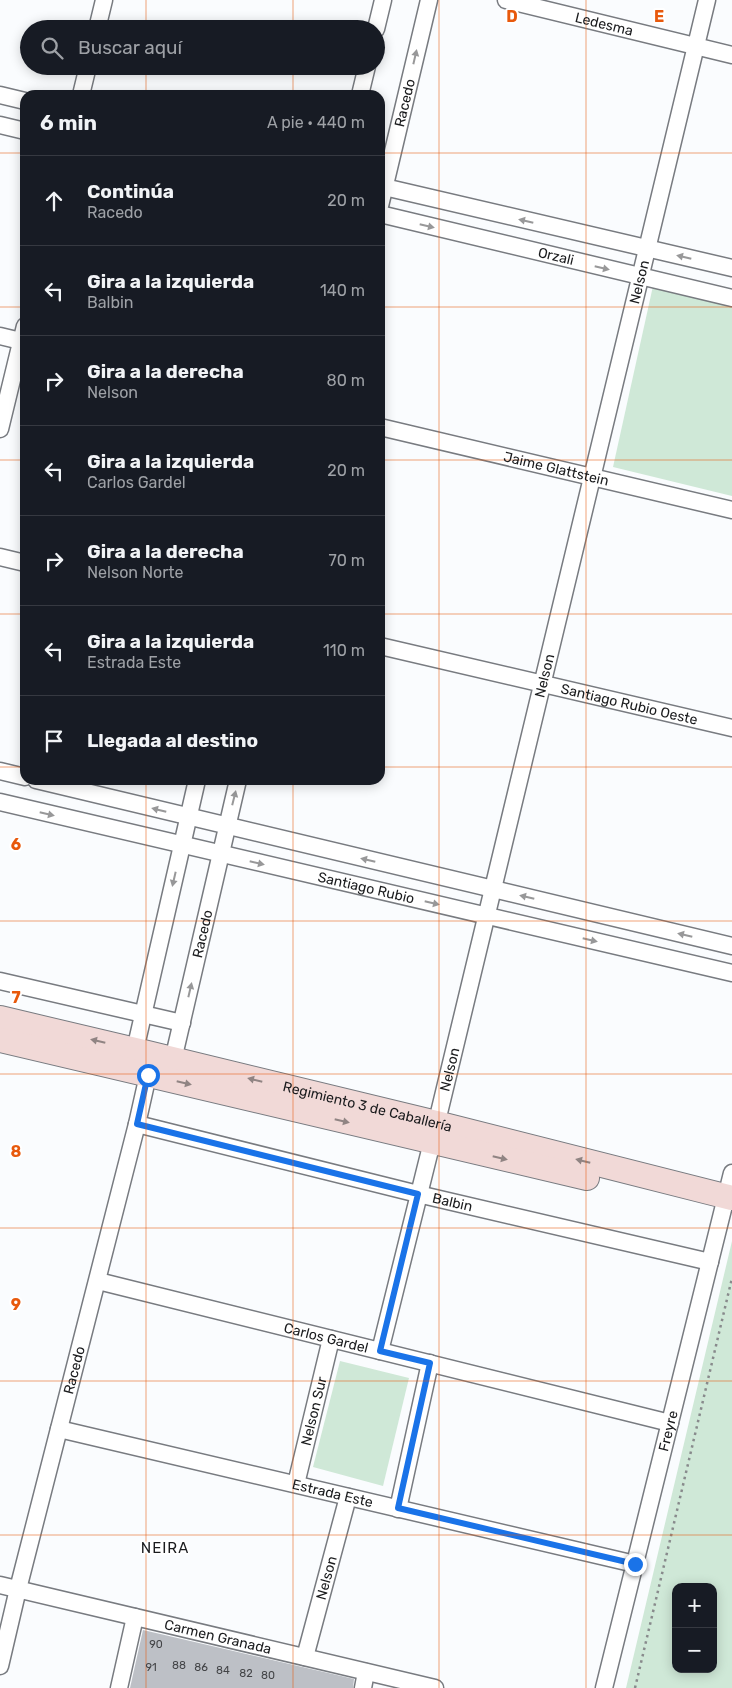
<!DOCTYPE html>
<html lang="es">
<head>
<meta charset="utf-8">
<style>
	body { margin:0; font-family:Rubik,sans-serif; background:#20242c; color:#f1f3f6 }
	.controls { position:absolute; right:15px; bottom:15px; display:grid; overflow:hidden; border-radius:10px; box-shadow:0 2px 12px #0003 }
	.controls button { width:45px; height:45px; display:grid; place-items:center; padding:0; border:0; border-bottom:1px solid #363941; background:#171b24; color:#f1f3f6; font:25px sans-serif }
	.stop { position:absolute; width:15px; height:15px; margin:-11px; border:4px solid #1a73e8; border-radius:50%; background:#fff }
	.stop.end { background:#1a73e8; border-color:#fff; box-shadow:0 1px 5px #0008 }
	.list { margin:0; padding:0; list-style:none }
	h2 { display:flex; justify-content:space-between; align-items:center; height:65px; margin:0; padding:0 20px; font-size:21px }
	h2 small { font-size:16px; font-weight:400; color:#9ea1a6 }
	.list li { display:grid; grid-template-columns:32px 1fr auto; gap:15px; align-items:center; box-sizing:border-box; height:90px; padding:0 20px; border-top:1px solid #363941 }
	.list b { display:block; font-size:19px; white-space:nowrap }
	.list p { margin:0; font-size:16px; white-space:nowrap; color:#9ea1a6 }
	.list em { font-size:16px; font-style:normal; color:#9ea1a6 }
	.icon { flex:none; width:28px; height:28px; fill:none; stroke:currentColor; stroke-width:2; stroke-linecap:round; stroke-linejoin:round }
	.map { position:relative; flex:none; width:732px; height:1688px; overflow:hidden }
	.search { position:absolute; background:#171b24; box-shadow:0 2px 12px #0003; left:20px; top:20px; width:365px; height:55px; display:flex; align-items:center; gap:12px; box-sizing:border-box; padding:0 18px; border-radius:28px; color:#9ea1a6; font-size:19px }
	.panel { position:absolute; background:#171b24; box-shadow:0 2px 12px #0003; left:20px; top:90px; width:365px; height:695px; border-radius:15px }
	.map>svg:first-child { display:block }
	.green { fill:#cfe8d7; fill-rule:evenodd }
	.building { fill:#bdc0c6 }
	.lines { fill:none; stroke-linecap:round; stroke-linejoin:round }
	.street-casing { stroke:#787b80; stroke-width:19 }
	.secondary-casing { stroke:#787b80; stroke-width:26 }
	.path { stroke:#888a8c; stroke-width:2.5; stroke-dasharray:2.5 4; stroke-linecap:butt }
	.street { stroke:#fff; stroke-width:16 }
	.secondary { stroke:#f1d9d7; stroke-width:24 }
	.oneway { fill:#989899 }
	.oneway2 { fill:#908483 }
	.route { stroke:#1a73e8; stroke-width:6 }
	.grid { fill:none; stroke:#e8590c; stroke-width:1; stroke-opacity:0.55 }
	.labels { text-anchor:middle; stroke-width:4; stroke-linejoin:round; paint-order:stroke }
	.number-label { font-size:11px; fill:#434447 }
	.street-label { font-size:14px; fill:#1a1b1d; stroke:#fff }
	.neighbourhood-label { font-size:15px; letter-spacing:1px; fill:#1a1b1d; stroke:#fff }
	.grid-label { font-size:16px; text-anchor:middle; font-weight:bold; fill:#e8590c; stroke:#fff; stroke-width:4; stroke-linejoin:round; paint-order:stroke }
</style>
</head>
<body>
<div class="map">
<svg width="732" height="1688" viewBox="0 0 732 1688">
	<rect width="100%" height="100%" fill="#fafcfe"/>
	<!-- green -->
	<g class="green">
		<polygon points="653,286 732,304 732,496 613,467"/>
		<path d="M 732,1241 L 732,1688 L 626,1688 ZM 676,1587 L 713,1587 L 713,1669 L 676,1669 Z"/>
		<polygon points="340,1361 409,1378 383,1486 313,1467"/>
	</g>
	<!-- building -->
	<polygon class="building" points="143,1630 354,1679 353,1688 130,1688"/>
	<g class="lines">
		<defs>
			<g id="street">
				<path id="s1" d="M 506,0 L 732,55"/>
				<polyline points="97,29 104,0"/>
				<polyline points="376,29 383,0"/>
				<polyline points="0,95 25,101"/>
				<polyline points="81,95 88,66"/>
				<polyline points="360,95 367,66"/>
				<polyline points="0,125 25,131"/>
				<polyline points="380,186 732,268"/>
				<path id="s2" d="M 380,206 L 429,0"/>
				<path id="s3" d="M 380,214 L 732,298"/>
				<polyline points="0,336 25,342"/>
				<path id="s4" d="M 380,427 L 732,510"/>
				<polyline points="0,429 25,326"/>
				<polyline points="0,557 25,563"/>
				<path id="s5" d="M 380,646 L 732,728"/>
				<polyline points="0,771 25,777"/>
				<polyline points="36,780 732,946"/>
				<path id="s6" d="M 0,802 L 732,973"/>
				<polyline points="0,981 182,1023"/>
				<path id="s7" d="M 165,1065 L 173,1060 L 238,780"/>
				<path id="s8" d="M 137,1124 L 418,1194 L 710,1262"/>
				<path id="s9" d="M 98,1281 L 670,1423"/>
				<path id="s10" d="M 380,1351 L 432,1142 L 707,0"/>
				<path id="s11" d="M 59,1429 L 635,1564"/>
				<path id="s12" d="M 296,1484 L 331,1339"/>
				<polyline points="398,1509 430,1363"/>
				<path id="s13" d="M 0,1585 L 435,1688"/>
				<path id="s14" d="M 305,1657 L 348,1497"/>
				<path id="s15" d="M 0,1666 L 18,1589 L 137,1124 L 148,1075 L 135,1050 L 197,780"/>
				<polyline points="119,1688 135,1617"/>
				<polyline points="363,1688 366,1672"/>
				<path id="s16" d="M 604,1688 L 732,1173"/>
			</g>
			<g id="secondary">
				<path id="s17" d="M 0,1018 L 135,1050 L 436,1123 L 732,1198"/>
				<polyline points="0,1040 587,1178"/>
			</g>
		</defs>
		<!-- street casing -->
		<use href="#street" class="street-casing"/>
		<!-- secondary casing -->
		<use href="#secondary" class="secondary-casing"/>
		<!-- path -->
		<polyline class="path" points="635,1688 732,1278"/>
		<!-- street -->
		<use href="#street" class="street"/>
		<!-- secondary -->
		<use href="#secondary" class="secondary"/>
	</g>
	<!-- one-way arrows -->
	<defs><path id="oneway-solid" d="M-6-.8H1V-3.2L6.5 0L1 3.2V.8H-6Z" transform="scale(1.25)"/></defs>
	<g class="oneway">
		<use href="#oneway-solid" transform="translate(415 57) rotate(-77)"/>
		<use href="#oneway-solid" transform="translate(526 221) rotate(-167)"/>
		<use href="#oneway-solid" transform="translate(427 226) rotate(13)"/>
		<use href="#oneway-solid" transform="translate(684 257) rotate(-167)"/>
		<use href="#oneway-solid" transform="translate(602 268) rotate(13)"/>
		<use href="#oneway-solid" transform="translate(234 798) rotate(-76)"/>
		<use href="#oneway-solid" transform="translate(159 810) rotate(-166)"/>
		<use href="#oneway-solid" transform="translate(47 814) rotate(13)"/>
		<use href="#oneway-solid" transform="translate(368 860) rotate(-167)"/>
		<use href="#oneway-solid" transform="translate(257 863) rotate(13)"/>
		<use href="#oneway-solid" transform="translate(174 879) rotate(103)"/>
		<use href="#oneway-solid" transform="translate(527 897) rotate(-167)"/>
		<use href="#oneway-solid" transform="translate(432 903) rotate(13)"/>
		<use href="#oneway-solid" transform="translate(685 935) rotate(-167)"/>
		<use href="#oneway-solid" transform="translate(590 940) rotate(13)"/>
		<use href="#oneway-solid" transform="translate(190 990) rotate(-77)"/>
	</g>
	<g class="oneway2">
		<use href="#oneway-solid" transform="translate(98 1041) rotate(-167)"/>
		<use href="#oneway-solid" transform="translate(255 1080) rotate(-166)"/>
		<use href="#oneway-solid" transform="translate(184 1083) rotate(13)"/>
		<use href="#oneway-solid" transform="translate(342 1121) rotate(13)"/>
		<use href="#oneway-solid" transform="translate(500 1158) rotate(13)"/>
		<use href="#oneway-solid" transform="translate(583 1161) rotate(-166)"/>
	</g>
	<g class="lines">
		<!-- route -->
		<polyline class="route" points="148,1075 137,1124 418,1194 380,1351 430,1363 398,1508 635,1564"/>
	</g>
	<!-- grid -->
	<path class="grid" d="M 146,0 L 146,29M 293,0 L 293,29M 439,0 L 439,1688M 586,0 L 586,1688M 146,66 L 146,95M 293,66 L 293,95M 0,153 L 25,153M 380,153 L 732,153M 0,307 L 25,307M 380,307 L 732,307M 0,460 L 25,460M 380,460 L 732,460M 0,614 L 25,614M 380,614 L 732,614M 0,767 L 25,767M 380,767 L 732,767M 146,780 L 146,1688M 293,780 L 293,1688M 0,921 L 732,921M 0,1074 L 732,1074M 0,1228 L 732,1228M 0,1381 L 732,1381M 0,1535 L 732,1535"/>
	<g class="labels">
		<!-- number labels -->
		<g class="number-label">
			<text x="156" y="1648">90</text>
			<text x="179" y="1669">88</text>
			<text x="151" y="1671">91</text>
			<text x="201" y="1671">86</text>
			<text x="223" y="1674">84</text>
			<text x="246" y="1677">82</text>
			<text x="268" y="1679">80</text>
		</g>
		<!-- street labels -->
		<g class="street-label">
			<text dy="5" stroke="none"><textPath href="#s1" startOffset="101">Ledesma</textPath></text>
			<text dy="5" stroke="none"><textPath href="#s2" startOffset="106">Racedo</textPath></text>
			<text dy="5" stroke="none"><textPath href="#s3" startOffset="181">Orzali</textPath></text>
			<text dy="5" stroke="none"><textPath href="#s10" startOffset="1100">Nelson</textPath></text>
			<text dy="5" stroke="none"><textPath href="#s4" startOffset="181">Jaime Glattstein</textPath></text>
			<text dy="5" stroke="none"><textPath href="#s10" startOffset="695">Nelson</textPath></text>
			<text dy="5" stroke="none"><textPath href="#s5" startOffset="256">Santiago Rubio Oeste</textPath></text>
			<text dy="5" stroke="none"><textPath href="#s6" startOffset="376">Santiago Rubio</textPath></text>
			<text dy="5" stroke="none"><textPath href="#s7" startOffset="139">Racedo</textPath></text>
			<text dy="5" stroke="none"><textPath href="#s10" startOffset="290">Nelson</textPath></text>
			<text dy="5" stroke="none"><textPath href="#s17" startOffset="378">Regimiento 3 de Caballería</textPath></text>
			<text dy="5" stroke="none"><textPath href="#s8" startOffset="325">Balbin</textPath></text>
			<text dy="5" stroke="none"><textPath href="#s9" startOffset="235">Carlos Gardel</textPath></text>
			<text dy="5" stroke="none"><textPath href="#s15" startOffset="305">Racedo</textPath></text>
			<text dy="5" stroke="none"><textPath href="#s12" startOffset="75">Nelson Sur</textPath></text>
			<text dy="5" stroke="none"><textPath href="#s16" startOffset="265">Freyre</textPath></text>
			<text dy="5" stroke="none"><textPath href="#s11" startOffset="281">Estrada Este</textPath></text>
			<text dy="5" stroke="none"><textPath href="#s14" startOffset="82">Nelson</textPath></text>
			<text dy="5" stroke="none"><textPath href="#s13" startOffset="224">Carmen Granada</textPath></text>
		</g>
		<!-- neighbourhood labels -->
		<g class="neighbourhood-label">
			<text x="165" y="1553">NEIRA</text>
		</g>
	</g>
	<g class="grid-label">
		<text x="512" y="22">D</text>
		<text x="659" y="22">E</text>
		<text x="16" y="850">6</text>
		<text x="16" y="1003">7</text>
		<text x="16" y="1157">8</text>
		<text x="16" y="1310">9</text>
	</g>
</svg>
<div class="controls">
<button>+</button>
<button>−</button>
</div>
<div class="stop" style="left:148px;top:1075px"></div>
<div class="stop end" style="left:635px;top:1564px"></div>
<div class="search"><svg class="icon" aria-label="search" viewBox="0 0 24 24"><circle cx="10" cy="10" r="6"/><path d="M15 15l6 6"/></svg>Buscar aquí</div>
<section class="panel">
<h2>6 min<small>A pie · 440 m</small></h2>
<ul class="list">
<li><svg class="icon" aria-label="ahead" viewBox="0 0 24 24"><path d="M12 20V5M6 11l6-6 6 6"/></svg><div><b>Continúa</b><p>Racedo</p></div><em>20 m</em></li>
<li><svg class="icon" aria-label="left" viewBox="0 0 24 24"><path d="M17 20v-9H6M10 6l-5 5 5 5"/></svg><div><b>Gira a la izquierda</b><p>Balbin</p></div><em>140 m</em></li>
<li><svg class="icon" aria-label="right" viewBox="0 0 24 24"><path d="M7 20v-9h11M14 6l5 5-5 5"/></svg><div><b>Gira a la derecha</b><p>Nelson</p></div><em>80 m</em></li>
<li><svg class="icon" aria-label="left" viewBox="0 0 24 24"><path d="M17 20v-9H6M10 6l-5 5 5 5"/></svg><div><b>Gira a la izquierda</b><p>Carlos Gardel</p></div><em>20 m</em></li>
<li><svg class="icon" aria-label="right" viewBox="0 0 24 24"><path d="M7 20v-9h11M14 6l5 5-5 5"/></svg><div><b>Gira a la derecha</b><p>Nelson Norte</p></div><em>70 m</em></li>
<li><svg class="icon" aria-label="left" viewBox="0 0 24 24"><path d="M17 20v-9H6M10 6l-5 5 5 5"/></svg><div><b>Gira a la izquierda</b><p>Estrada Este</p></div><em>110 m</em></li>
<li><svg class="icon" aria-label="arrive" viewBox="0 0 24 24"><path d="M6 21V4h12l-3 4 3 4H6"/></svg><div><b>Llegada al destino</b></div></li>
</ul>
</section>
</div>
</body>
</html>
